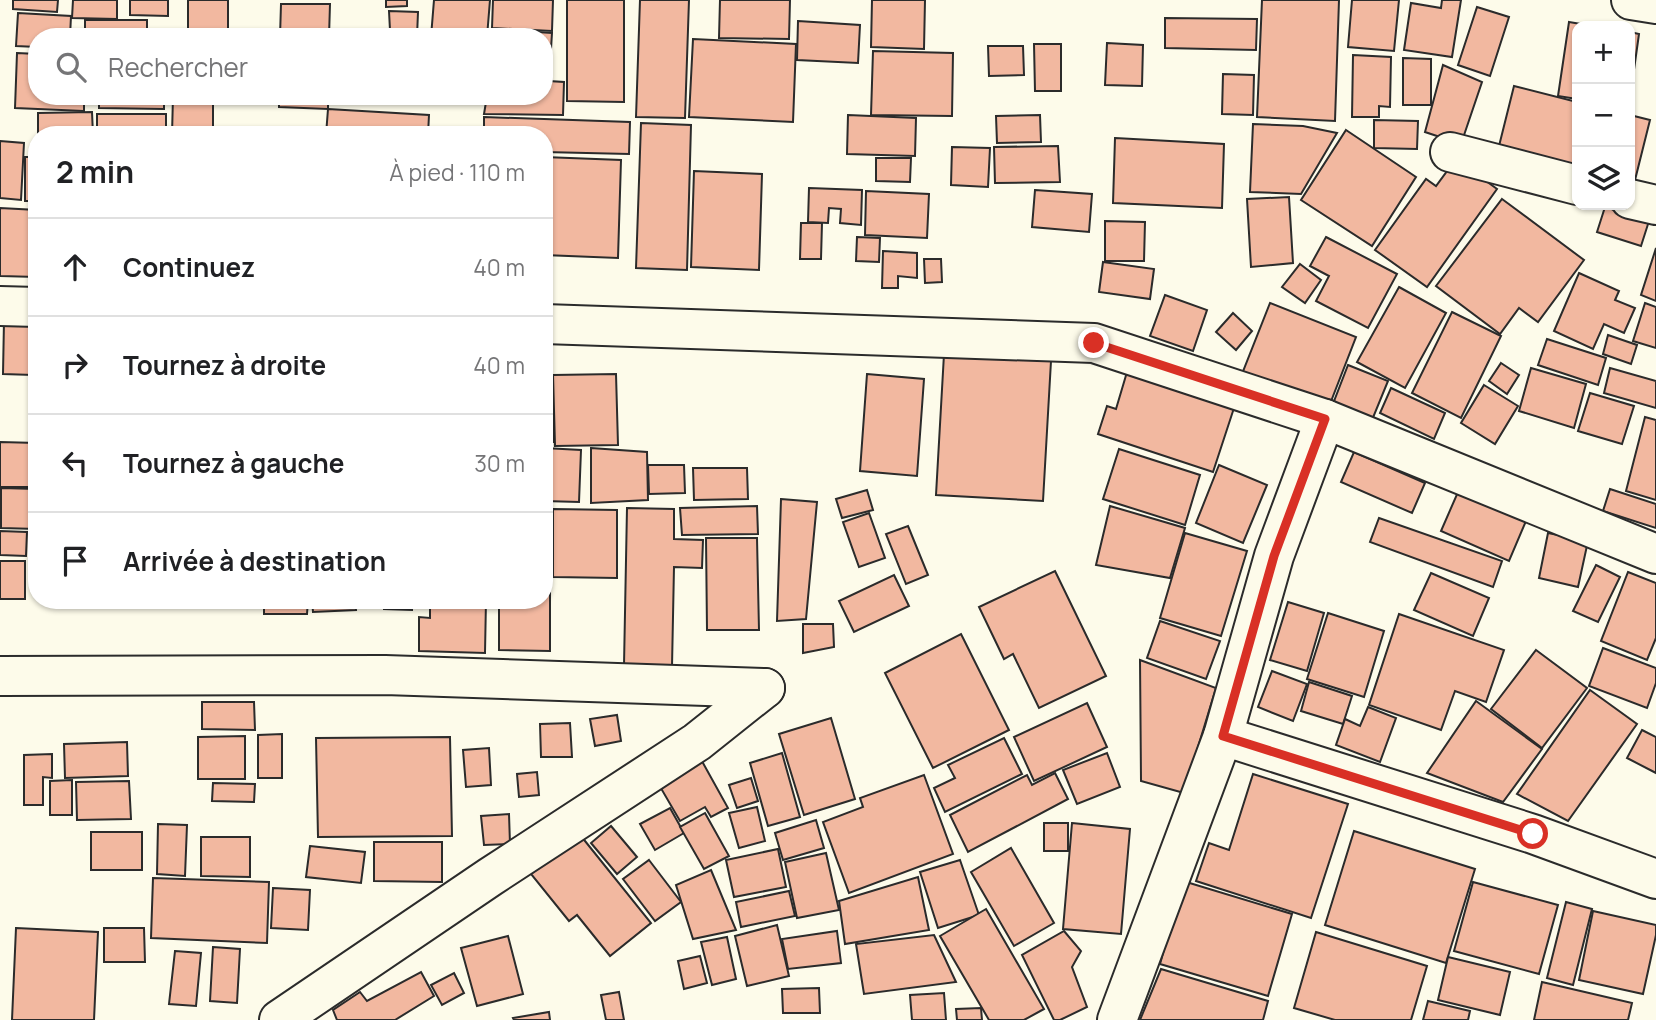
<!DOCTYPE html>
<html lang="fr">
<head>
<meta charset="utf-8">
<style>
	body { margin:0; font-family:Manrope,sans-serif; background:#f2f2f2; color:#202124 }
	.controls { position:absolute; right:21px; top:21px; display:grid; overflow:hidden; border-radius:14px; box-shadow:0 2px 5px #0004 }
	.controls button { width:63px; height:63px; display:grid; place-items:center; padding:0; border:0; border-bottom:2px solid #e0e0e0; background:#fff; color:#202124; font:35px sans-serif }
	.stop { position:absolute; width:21px; height:21px; margin:-16px; border:5px solid #d93025; border-radius:50%; background:#fff }
	.stop.end { background:#d93025; border-color:#fff; box-shadow:0 2px 7px #0008 }
	.list { margin:0; padding:0; list-style:none }
	h2 { display:flex; justify-content:space-between; align-items:center; height:91px; margin:0; padding:0 28px; font-size:30px }
	h2 small { font-size:23px; font-weight:400; color:#757577 }
	.list li { display:grid; grid-template-columns:46px 1fr auto; gap:21px; align-items:center; box-sizing:border-box; height:98px; padding:0 28px; border-top:2px solid #e0e0e0 }
	.list b { display:block; font-size:26px; white-space:nowrap }
	.list em { font-size:23px; font-style:normal; color:#757577 }
	.icon { flex:none; width:38px; height:38px; fill:none; stroke:currentColor; stroke-width:2; stroke-linecap:round; stroke-linejoin:round }
	.map { position:relative; flex:none; width:1656px; height:1020px; overflow:hidden }
	.search { position:absolute; background:#fff; box-shadow:0 2px 5px #0004; left:28px; top:28px; width:525px; height:77px; display:flex; align-items:center; gap:18px; box-sizing:border-box; padding:0 24px; border-radius:28px; color:#757577; font-size:26px }
	.panel { position:absolute; background:#fff; box-shadow:0 2px 5px #0004; left:28px; top:126px; width:525px; height:483px; border-radius:28px }
	.map>svg:first-child { display:block }
	.building { fill:#f2b8a0; stroke:#2b2b2b; stroke-width:2 }
	.lines { fill:none; stroke-linecap:round; stroke-linejoin:round }
	.street-casing { stroke:#2b2b2b; stroke-width:42 }
	.street { stroke:#fdfbea; stroke-width:38 }
	.route { stroke:#d93025; stroke-width:9 }
</style>
</head>
<body>
<div class="map">
<svg width="1656" height="1020" viewBox="0 0 1656 1020">
	<rect width="100%" height="100%" fill="#fdfbea"/>
	<!-- building -->
	<g class="building">
		<polygon points="13,0 58,0 57,12 13,9"/>
		<polygon points="73,0 117,0 117,19 72,18"/>
		<polygon points="130,0 168,0 168,16 130,15"/>
		<rect x="188" y="0" width="40" height="37"/>
		<polygon points="386,0 407,0 407,6 386,7"/>
		<polygon points="434,0 490,0 487,37 431,37"/>
		<polygon points="493,0 553,0 552,31 492,28"/>
		<polygon points="567,0 624,0 624,102 567,101"/>
		<polygon points="640,0 689,0 685,118 636,117"/>
		<polygon points="720,0 790,0 789,39 719,38"/>
		<polygon points="872,0 925,0 924,49 871,47"/>
		<polygon points="1262,0 1339,0 1335,121 1257,117"/>
		<polygon points="1352,0 1399,0 1394,51 1348,47"/>
		<polygon points="1442,0 1461,0 1452,57 1404,50 1411,3 1441,8"/>
		<polygon points="281,4 330,4 329,37 280,37"/>
		<polygon points="1477,7 1509,17 1490,76 1458,65"/>
		<polygon points="389,11 418,12 417,37 369,37 369,29 390,30"/>
		<polygon points="18,13 71,16 70,37 37,37 37,47 16,46"/>
		<polygon points="1165,18 1257,19 1256,50 1165,48"/>
		<rect x="85" y="20" width="62" height="17"/>
		<polygon points="798,21 860,25 858,63 797,60"/>
		<polygon points="1569,22 1593,26 1577,26 1577,99 1558,96"/>
		<polygon points="491,29 552,33 549,81 564,82 563,115 484,114 487,96 544,96 544,37 491,37"/>
		<polygon points="1630,32 1639,34 1630,98"/>
		<polygon points="693,39 796,44 793,122 689,117"/>
		<polygon points="1107,43 1143,45 1142,86 1105,85"/>
		<polygon points="1034,44 1061,44 1061,91 1035,91"/>
		<polygon points="988,46 1023,46 1024,75 989,76"/>
		<polygon points="873,51 953,53 952,116 871,115"/>
		<polygon points="17,53 37,54 37,96 84,96 84,111 15,108"/>
		<polygon points="1353,55 1391,57 1390,107 1379,106 1379,117 1352,117"/>
		<polygon points="1403,58 1431,59 1431,105 1403,105"/>
		<polygon points="1443,65 1482,82 1461,144 1425,132"/>
		<polygon points="1223,74 1254,75 1253,115 1222,114"/>
		<polygon points="1514,86 1577,102 1577,169 1498,150"/>
		<polygon points="99,96 164,96 164,109 99,108"/>
		<polygon points="173,96 213,96 213,135 172,135"/>
		<polygon points="279,96 328,96 328,109 279,107"/>
		<polygon points="328,109 429,115 428,135 326,135"/>
		<polygon points="92,112 93,135 38,135 38,113"/>
		<rect x="97" y="114" width="69" height="21"/>
		<polygon points="848,115 916,118 915,156 847,154"/>
		<polygon points="1040,115 1041,142 997,143 996,116"/>
		<polygon points="1630,115 1650,120 1634,184 1630,182"/>
		<polygon points="484,117 630,122 629,154 544,152 544,135 484,135"/>
		<polygon points="1374,120 1418,121 1417,149 1374,148"/>
		<polygon points="641,123 691,125 687,270 636,268"/>
		<polygon points="1253,124 1303,126 1337,133 1301,194 1250,192"/>
		<polygon points="1346,130 1416,177 1372,246 1301,200"/>
		<polygon points="1115,138 1224,144 1222,208 1113,203"/>
		<polygon points="0,141 24,143 21,200 0,198"/>
		<polygon points="1058,146 1060,182 995,183 994,147"/>
		<polygon points="952,147 990,148 988,187 951,185"/>
		<rect x="25" y="157" width="12" height="44"/>
		<polygon points="544,157 621,160 618,258 544,255"/>
		<polygon points="876,158 911,158 910,182 876,181"/>
		<polygon points="1456,159 1497,189 1427,287 1375,250 1426,179 1436,186"/>
		<polygon points="694,171 762,174 759,270 691,267"/>
		<polygon points="809,188 862,190 861,225 840,223 841,209 829,208 828,223 808,222"/>
		<polygon points="1035,190 1092,194 1089,232 1032,227"/>
		<polygon points="866,191 929,194 927,238 865,235"/>
		<polygon points="1289,197 1293,263 1251,267 1247,199"/>
		<polygon points="1502,199 1584,260 1538,322 1519,308 1500,334 1436,286"/>
		<polygon points="1605,207 1649,221 1641,246 1597,232"/>
		<polygon points="0,208 37,210 37,277 0,276"/>
		<polygon points="1105,221 1145,222 1144,261 1105,261"/>
		<polygon points="801,223 822,223 821,259 800,259"/>
		<polygon points="857,237 880,238 879,262 856,261"/>
		<polygon points="1326,237 1397,274 1368,328 1316,301 1329,276 1310,266"/>
		<polygon points="1656,248 1656,301 1641,295"/>
		<polygon points="883,251 917,253 917,278 898,276 898,288 882,288"/>
		<polygon points="924,259 941,259 942,282 925,283"/>
		<polygon points="1103,262 1154,269 1150,299 1099,292"/>
		<polygon points="1300,264 1321,280 1305,303 1282,287"/>
		<polygon points="1579,273 1619,291 1615,300 1635,308 1624,333 1604,324 1593,349 1554,331"/>
		<polygon points="1399,287 1446,313 1405,388 1357,362"/>
		<polygon points="1165,295 1207,310 1193,351 1150,336"/>
		<polygon points="1270,303 1356,337 1328,409 1242,374"/>
		<polygon points="1645,303 1656,307 1656,348 1633,341"/>
		<polygon points="1452,312 1501,336 1461,418 1412,393"/>
		<polygon points="1233,313 1252,331 1236,350 1216,332"/>
		<polygon points="4,321 35,322 33,375 3,374"/>
		<polygon points="1608,335 1637,345 1631,364 1603,354"/>
		<polygon points="1547,339 1606,358 1598,385 1538,365"/>
		<polygon points="944,354 1051,361 1043,501 936,495"/>
		<polygon points="1501,363 1519,375 1507,394 1489,381"/>
		<polygon points="1348,365 1388,381 1370,425 1331,409"/>
		<polygon points="1531,368 1586,384 1574,428 1519,411"/>
		<polygon points="1610,368 1656,381 1656,408 1604,393"/>
		<polygon points="1127,372 1234,408 1213,472 1098,434 1107,406 1116,409"/>
		<polygon points="35,373 37,374 37,418 32,418"/>
		<polygon points="616,374 618,445 555,446 553,375"/>
		<polygon points="867,374 924,379 917,476 860,471"/>
		<polygon points="1484,385 1518,406 1495,444 1461,423"/>
		<polygon points="544,386 545,410 553,410 554,442 544,442"/>
		<polygon points="1391,388 1445,413 1434,439 1380,413"/>
		<polygon points="1590,393 1634,406 1622,444 1578,431"/>
		<polygon points="1645,417 1656,420 1656,500 1626,491"/>
		<polygon points="0,442 37,443 37,487 0,487"/>
		<polygon points="544,448 581,450 579,502 544,501"/>
		<polygon points="591,448 647,452 648,500 591,503"/>
		<polygon points="1119,449 1200,475 1185,525 1103,499"/>
		<polygon points="1354,452 1425,483 1412,513 1341,482"/>
		<polygon points="648,465 684,465 685,493 649,494"/>
		<polygon points="1219,465 1267,485 1243,543 1196,523"/>
		<polygon points="693,468 747,468 748,499 694,500"/>
		<polygon points="1,488 37,489 37,529 1,528"/>
		<polygon points="1610,489 1656,504 1656,528 1603,511"/>
		<polygon points="867,490 873,510 842,518 836,499"/>
		<polygon points="1458,492 1526,521 1509,561 1441,531"/>
		<polygon points="781,499 817,502 806,619 777,621"/>
		<polygon points="757,506 758,534 682,535 680,508"/>
		<polygon points="1110,506 1185,528 1170,578 1096,565"/>
		<polygon points="627,508 674,509 674,539 703,540 702,568 674,567 672,667 624,665"/>
		<polygon points="544,509 548,509 547,554 544,554"/>
		<polygon points="553,509 617,510 617,578 553,577"/>
		<polygon points="869,513 885,558 859,567 843,522"/>
		<polygon points="1379,518 1502,561 1493,587 1370,542"/>
		<polygon points="908,526 928,575 906,584 886,534"/>
		<polygon points="0,531 27,532 26,556 0,555"/>
		<polygon points="1185,533 1247,551 1221,636 1160,618"/>
		<polygon points="1548,533 1588,541 1578,587 1539,578"/>
		<polygon points="706,538 757,538 759,630 707,630"/>
		<rect x="0" y="561" width="25" height="38"/>
		<polygon points="1596,565 1620,577 1598,622 1573,611"/>
		<polygon points="1055,571 1106,676 1039,708 1013,654 1004,659 979,607"/>
		<polygon points="1628,572 1656,583 1656,638 1647,660 1601,641"/>
		<polygon points="1431,573 1489,598 1473,636 1414,610"/>
		<polygon points="894,575 909,606 854,632 839,601"/>
		<polygon points="544,576 550,576 550,651 499,650 499,600 544,600"/>
		<polygon points="264,600 308,600 307,614 264,614"/>
		<polygon points="312,600 355,600 356,610 313,612"/>
		<polygon points="384,600 412,600 412,610 384,609"/>
		<polygon points="430,600 486,600 485,653 419,651 419,617 430,618"/>
		<polygon points="1288,602 1324,613 1307,671 1270,660"/>
		<polygon points="1328,613 1384,631 1364,697 1307,679"/>
		<polygon points="1399,614 1504,650 1486,702 1455,691 1441,730 1369,705"/>
		<polygon points="1160,621 1220,641 1206,679 1147,658"/>
		<polygon points="803,624 833,624 834,647 803,653"/>
		<polygon points="961,634 1009,730 933,768 885,673"/>
		<polygon points="1603,648 1656,668 1656,683 1647,708 1589,686"/>
		<polygon points="1536,650 1587,688 1542,748 1491,709"/>
		<polygon points="1140,660 1216,688 1184,793 1141,781"/>
		<polygon points="1272,671 1307,684 1293,721 1258,707"/>
		<polygon points="1309,682 1352,696 1343,724 1301,711"/>
		<polygon points="1590,690 1637,724 1568,821 1517,794"/>
		<polygon points="1476,701 1542,749 1503,802 1427,773"/>
		<polygon points="202,702 254,702 255,730 202,729"/>
		<polygon points="1087,703 1107,747 1034,781 1014,737"/>
		<polygon points="1368,707 1396,718 1380,762 1336,745 1345,719 1360,726"/>
		<polygon points="617,715 621,741 595,746 590,719"/>
		<polygon points="831,718 855,799 804,815 779,734"/>
		<polygon points="570,723 572,757 541,757 540,724"/>
		<polygon points="1642,730 1656,737 1656,773 1627,758"/>
		<polygon points="282,734 282,778 258,778 258,735"/>
		<polygon points="245,736 245,779 198,779 198,737"/>
		<polygon points="450,737 452,836 318,837 316,738"/>
		<polygon points="1004,738 1022,774 945,812 934,788 955,778 948,765"/>
		<polygon points="127,742 128,776 65,778 64,744"/>
		<polygon points="489,748 491,785 466,787 463,750"/>
		<polygon points="782,753 800,817 768,826 750,763"/>
		<polygon points="1107,753 1120,787 1077,804 1063,770"/>
		<polygon points="52,754 52,778 43,777 43,805 24,805 24,755"/>
		<polygon points="698,754 728,808 711,817 705,807 680,821 655,778"/>
		<polygon points="537,772 539,795 519,797 517,774"/>
		<polygon points="1055,773 1068,799 968,852 950,815 1027,775 1032,785"/>
		<polygon points="1253,774 1348,804 1311,918 1196,881 1209,843 1229,850"/>
		<polygon points="924,775 953,854 849,893 823,822 863,807 860,798"/>
		<polygon points="751,778 758,801 737,808 729,785"/>
		<polygon points="72,780 72,815 50,815 50,781"/>
		<polygon points="129,781 131,819 77,820 76,782"/>
		<polygon points="213,783 255,784 254,802 212,801"/>
		<polygon points="757,807 765,841 739,848 729,813"/>
		<polygon points="670,808 684,833 655,850 640,824"/>
		<polygon points="705,813 729,856 704,869 680,827"/>
		<polygon points="509,814 510,844 484,845 481,816"/>
		<polygon points="816,820 824,848 783,860 775,833"/>
		<rect x="1044" y="823" width="24" height="28"/>
		<polygon points="1072,823 1130,829 1121,934 1063,929"/>
		<polygon points="158,824 187,825 185,876 157,874"/>
		<polygon points="611,826 637,857 617,874 591,843"/>
		<polygon points="1354,831 1475,869 1446,963 1325,925"/>
		<rect x="91" y="832" width="51" height="38"/>
		<polygon points="581,836 651,923 610,956 577,915 569,921 531,874"/>
		<polygon points="201,837 250,837 250,877 201,876"/>
		<polygon points="374,842 442,842 442,882 374,881"/>
		<polygon points="310,846 365,852 361,883 306,877"/>
		<polygon points="1011,848 1054,923 1014,946 971,872"/>
		<polygon points="778,849 786,887 734,897 726,860"/>
		<polygon points="826,853 839,910 797,918 785,862"/>
		<polygon points="649,860 681,902 655,921 623,879"/>
		<polygon points="960,860 979,915 938,928 920,872"/>
		<polygon points="711,870 736,930 693,939 676,885"/>
		<polygon points="918,877 929,930 845,944 839,901"/>
		<polygon points="153,878 269,882 267,943 151,938"/>
		<polygon points="1183,881 1292,914 1268,996 1160,964"/>
		<polygon points="1473,882 1558,905 1539,974 1454,951"/>
		<polygon points="273,888 310,890 308,930 271,928"/>
		<polygon points="789,891 795,916 741,927 736,902"/>
		<polygon points="1566,902 1592,909 1573,985 1547,978"/>
		<polygon points="986,909 1044,1009 1024,1020 989,1020 940,936"/>
		<polygon points="1593,911 1656,925 1656,935 1643,994 1579,980"/>
		<polygon points="777,925 789,976 747,986 735,936"/>
		<polygon points="16,928 98,932 94,1020 12,1020"/>
		<polygon points="104,928 144,928 145,962 104,962"/>
		<polygon points="837,931 841,963 788,969 782,939"/>
		<polygon points="1064,931 1081,951 1072,967 1087,1007 1060,1020 1054,1020 1022,955"/>
		<polygon points="1316,932 1427,966 1411,1020 1335,1020 1294,1008"/>
		<polygon points="934,935 956,982 864,994 856,944"/>
		<polygon points="508,936 523,994 477,1006 461,948"/>
		<polygon points="727,937 736,979 712,985 701,942"/>
		<polygon points="213,947 240,949 237,1003 210,1001"/>
		<polygon points="175,951 201,953 196,1006 169,1004"/>
		<polygon points="700,956 707,983 684,989 678,961"/>
		<polygon points="1448,957 1510,972 1500,1015 1438,1000"/>
		<polygon points="1161,969 1268,1001 1263,1020 1140,1020"/>
		<polygon points="421,972 434,996 395,1020 337,1020 333,1010 360,992 367,1001"/>
		<polygon points="454,973 464,993 442,1005 431,985"/>
		<polygon points="1542,982 1632,1003 1628,1020 1534,1020"/>
		<polygon points="819,988 820,1013 783,1013 782,989"/>
		<polygon points="619,992 624,1020 606,1020 601,995"/>
		<polygon points="944,993 946,1020 912,1020 910,995"/>
		<polygon points="1428,1001 1470,1011 1468,1020 1423,1020"/>
		<polygon points="981,1008 982,1020 957,1020 956,1009"/>
		<polygon points="549,1012 550,1020 514,1020 513,1018"/>
	</g>
	<g class="lines">
		<defs>
			<g id="street">
				<polyline points="1631,0 1656,4"/>
				<polyline points="1450,152 1577,185"/>
				<polyline points="1630,199 1656,205"/>
				<polyline points="0,306 37,307"/>
				<polyline points="544,324 1094,343 1325,419 1656,554"/>
				<polyline points="0,676 385,675 765,688"/>
				<polyline points="1223,736 1533,834 1656,879"/>
				<polyline points="279,1020 490,877 697,742 765,688"/>
				<polyline points="1117,1020 1223,736 1274,556 1325,419"/>
			</g>
		</defs>
		<!-- street casing -->
		<use href="#street" class="street-casing"/>
		<!-- street -->
		<use href="#street" class="street"/>
	</g>
	<g class="lines">
		<!-- route -->
		<polyline class="route" points="1094,343 1325,419 1274,556 1223,736 1533,834"/>
	</g>
</svg>
<div class="controls">
<button>+</button>
<button>−</button>
<button><svg class="icon" aria-label="layers" viewBox="0 0 24 24"><path d="M12 4l9 5-9 5-9-5zM3 14l9 5 9-5"/></svg></button>
</div>
<div class="stop" style="left:1533px;top:834px"></div>
<div class="stop end" style="left:1094px;top:343px"></div>
<div class="search"><svg class="icon" aria-label="search" viewBox="0 0 24 24"><circle cx="10" cy="10" r="6"/><path d="M15 15l6 6"/></svg>Rechercher</div>
<section class="panel">
<h2>2 min<small>À pied · 110 m</small></h2>
<ul class="list">
<li><svg class="icon" aria-label="ahead" viewBox="0 0 24 24"><path d="M12 20V5M6 11l6-6 6 6"/></svg><div><b>Continuez</b></div><em>40 m</em></li>
<li><svg class="icon" aria-label="right" viewBox="0 0 24 24"><path d="M7 20v-9h11M14 6l5 5-5 5"/></svg><div><b>Tournez à droite</b></div><em>40 m</em></li>
<li><svg class="icon" aria-label="left" viewBox="0 0 24 24"><path d="M17 20v-9H6M10 6l-5 5 5 5"/></svg><div><b>Tournez à gauche</b></div><em>30 m</em></li>
<li><svg class="icon" aria-label="arrive" viewBox="0 0 24 24"><path d="M6 21V4h12l-3 4 3 4H6"/></svg><div><b>Arrivée à destination</b></div></li>
</ul>
</section>
</div>
</body>
</html>
